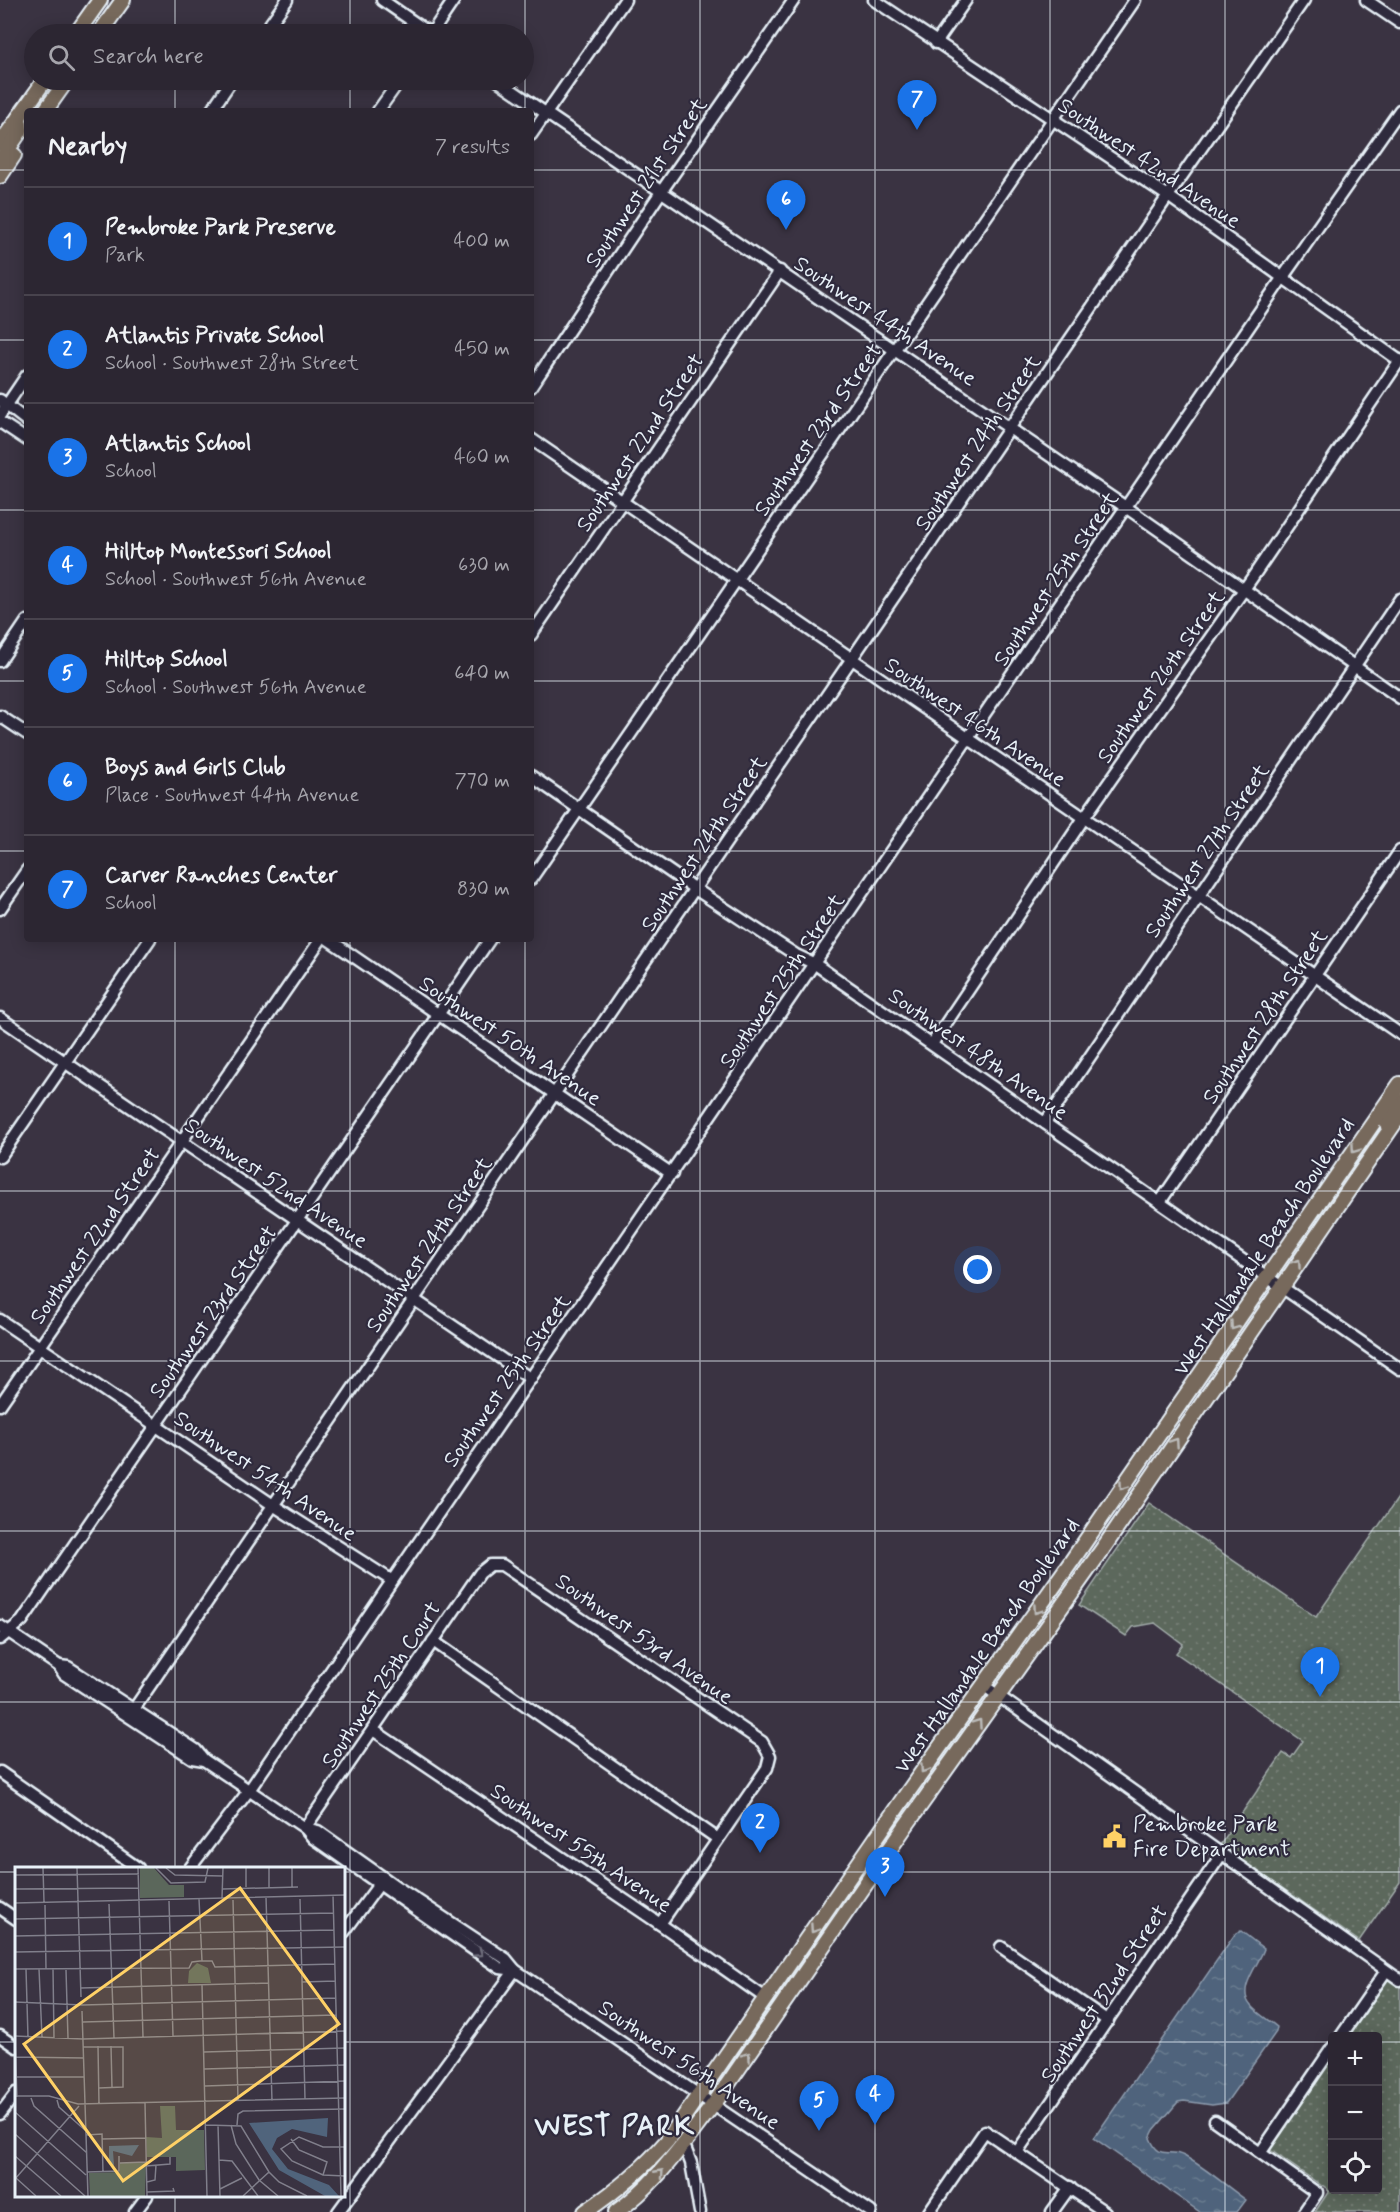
<!DOCTYPE html>
<html lang="en">
<head>
<meta charset="utf-8">
<style>
	body { margin:0; font-family:Mynerve,sans-serif; background:#342e3a; color:#f1f3f6 }
	.controls { position:absolute; right:18px; bottom:18px; display:grid; overflow:hidden; border-radius:6px; box-shadow:0 3px 15px #0003 }
	.controls button { width:54px; height:54px; display:grid; place-items:center; padding:0; border:0; border-bottom:2px solid #48434d; background:#2c2632; color:#f1f3f6; font:30px sans-serif }
	.you { position:absolute; left:978px; top:1270px; width:21px; height:21px; margin:-15px; border:4px solid #fff; border-radius:50%; background:#1a73e8; box-shadow:0 0 0 9px #1a73e833 }
	.badge { display:grid; place-items:center; width:39px; height:39px; border-radius:50%; background:#1a73e8; color:#fff; font-size:20px; font-weight:700 }
	.pin { position:absolute; translate:-50% -50px; filter:drop-shadow(0 2px 3px #0008) }
	.pin::after { content:''; position:absolute; top:32px; width:21px; height:18px; background:inherit; clip-path:polygon(0 0,100% 0,50% 100%) }
	.list { margin:0; padding:0; list-style:none }
	h2 { display:flex; justify-content:space-between; align-items:center; height:78px; margin:0; padding:0 24px; font-size:26px }
	h2 small { font-size:20px; font-weight:400; color:#a6a5ac }
	.list li { display:grid; grid-template-columns:39px 1fr auto; gap:18px; align-items:center; box-sizing:border-box; height:108px; padding:0 24px; border-top:2px solid #48434d }
	.list b { display:block; font-size:22px; white-space:nowrap }
	.list p { margin:0; font-size:20px; white-space:nowrap; color:#a6a5ac }
	.list em { font-size:20px; font-style:normal; color:#a6a5ac }
	.icon { flex:none; width:33px; height:33px; fill:none; stroke:currentColor; stroke-width:2; stroke-linecap:round; stroke-linejoin:round }
	.map { position:relative; flex:none; width:1400px; height:2212px; overflow:hidden }
	.search { position:absolute; background:#2c2632; box-shadow:0 3px 15px #0003; left:24px; top:24px; width:510px; height:66px; display:flex; align-items:center; gap:15px; box-sizing:border-box; padding:0 21px; border-radius:33px; color:#a6a5ac; font-size:22px }
	.panel { position:absolute; background:#2c2632; box-shadow:0 3px 15px #0003; left:24px; top:108px; width:510px; height:834px; border-radius:6px }
	.map>svg:first-child { display:block }
	.park { fill:url(#park-dots); stroke:#a2acaa; stroke-width:1.5 }
	.water { fill:url(#water-ripples); stroke:#8d9cae; stroke-width:1.5 }
	.lines { fill:none; stroke-linecap:round; stroke-linejoin:round }
	.minor-casing { stroke:#e8f1f8; stroke-width:15 }
	.major-casing { stroke:#e8f1f8; stroke-width:18 }
	.minor { stroke:#2f2a3d; stroke-width:10 }
	.major { stroke:#77695c; stroke-width:14 }
	.oneway { stroke:#bbbbba }
	.oneway2 { stroke:#70707e }
	.grid { fill:none; stroke:#e8f1f8; stroke-width:1.5; stroke-opacity:0.55 }
	.labels { text-anchor:middle; stroke-width:4.5; stroke-linejoin:round; paint-order:stroke }
	.street-label { font-size:22px; fill:#e8f1f8; stroke:#2f2a3d }
	.poi-label { font-size:22px; fill:#e8f1f8; stroke:#2f2a3d; text-anchor:start }
	.district-label { font-size:28px; font-weight:bold; letter-spacing:1.5px; fill:#e8f1f8; stroke:#2f2a3d }
	.inset-road { fill:none; stroke:#807f8b; stroke-width:1.5 }
	.view { fill:#ffd166; fill-opacity:0.15; stroke:#ffd166; stroke-width:3 }
	.inset-edge { fill:none; stroke:#e8f1f8; stroke-width:3 }
</style>
</head>
<body>
<div class="map">
<svg width="1400" height="2212" viewBox="0 0 1400 2212">
	<defs>
		<pattern id="park-dots" width="8" height="8" patternUnits="userSpaceOnUse" patternTransform="scale(1.5)"><rect width="8" height="8" fill="#5b675b"/><path d="M2 2h.1M6 6h.1" fill="none" stroke="#737d73" stroke-width="1.8" stroke-linecap="round"/></pattern>
		<pattern id="water-ripples" width="26" height="14" patternUnits="userSpaceOnUse" patternTransform="scale(1.5)"><rect width="26" height="14" fill="#50647c"/><path d="M2 4q2-2 4 0t4 0M15 11q2-2 4 0t4 0" fill="none" stroke="#697b8f"/></pattern>
	</defs>
	<rect width="100%" height="100%" fill="#3a3342"/>
	<filter id="ink" filterUnits="userSpaceOnUse"><feTurbulence type="fractalNoise" baseFrequency=".0167" numOctaves="2"/><feDisplacementMap in="SourceGraphic" scale="12" xChannelSelector="R" yChannelSelector="G"/><feConvolveMatrix kernelMatrix="1 2 1 2 8 2 1 2 1" color-interpolation-filters="sRGB"/></filter>
	<g filter="url(#ink)">
		<!-- park -->
		<g class="park">
			<polygon points="1400,1495 1400,1882 1359,1941 1220,1845 1283,1753 1291,1758 1303,1741 1176,1653 1183,1644 1155,1623 1133,1627 1126,1636 1079,1605 1149,1503 1316,1617"/>
			<polygon points="1385,1974 1400,1984 1400,2212 1315,2212 1329,2191 1266,2147 1332,2050 1332,2190 1378,2190 1378,2036 1342,2036"/>
		</g>
		<!-- water -->
		<path class="water" d="M 1241,1931 L 1264,1949 C 1258,1966 1236,1989 1251,2006 C 1258,2014 1269,2020 1277,2027 L 1276,2032 L 1226,2103 L 1212,2105 L 1184,2101 L 1178,2102 L 1154,2130 L 1150,2138 C 1160,2162 1168,2147 1184,2156 C 1206,2168 1226,2186 1246,2200 L 1237,2212 L 1200,2212 L 1094,2138 L 1235,1934 Z"/>
		<g class="lines">
			<defs>
				<g id="minor">
					<polyline points="382,0 431,34"/>
					<polyline points="874,0 1168,196 1400,361"/>
					<polyline points="1366,0 1400,23"/>
					<polyline points="263,34 287,0"/>
					<polyline points="431,34 454,0"/>
					<polyline points="936,43 966,0"/>
					<polyline points="497,80 1127,508 1400,698"/>
					<polyline points="211,111 232,80"/>
					<polyline points="378,111 400,80"/>
					<polyline points="531,135 625,0"/>
					<polyline points="531,387 661,192 794,0"/>
					<polyline points="0,400 27,421"/>
					<polyline points="0,415 27,375"/>
					<polyline points="0,422 27,440"/>
					<polyline points="531,439 1400,1034"/>
					<polyline points="531,635 780,271"/>
					<polyline points="0,661 27,621"/>
					<polyline points="0,716 27,734"/>
					<polyline points="531,776 695,889 796,955 815,964 1400,1369"/>
					<polyline points="531,879 1135,0"/>
					<polyline points="0,909 27,870"/>
					<polyline points="328,939 672,1174"/>
					<polyline points="0,1018 531,1379"/>
					<polyline points="932,1044 1084,818 1252,578 1400,360"/>
					<polyline points="1045,1123 1400,599"/>
					<polyline points="0,1157 150,939"/>
					<polyline points="1160,1202 1400,851"/>
					<polyline points="0,1320 273,1505 391,1580"/>
					<polyline points="0,1405 321,939"/>
					<polyline points="0,1626 59,1666 64,1674 192,1758 204,1760"/>
					<polyline points="0,1639 22,1621 490,939"/>
					<polyline points="433,1641 718,1839"/>
					<polyline points="59,1666 68,1667 196,1750 204,1760 305,1828 313,1838 500,1968 515,1970"/>
					<polyline points="983,1685 1400,1980"/>
					<polyline points="134,1709 1168,196 1304,0"/>
					<polyline points="373,1730 660,1924 767,1999"/>
					<polyline points="0,1772 138,1868"/>
					<polyline points="305,1828 480,1573 490,1565 502,1565 762,1742 770,1756 767,1768 660,1924"/>
					<polyline points="305,1828 318,1831 397,1887 506,1959 515,1970 871,2212"/>
					<polyline points="190,1868 250,1789 1283,277 1400,110"/>
					<polyline points="0,1908 16,1919"/>
					<polyline points="344,1932 383,1879"/>
					<polyline points="1001,1947 1108,2021"/>
					<polyline points="0,2036 16,2047"/>
					<polyline points="1341,2036 1386,1971"/>
					<polyline points="0,2114 16,2093"/>
					<polyline points="1215,2121 1317,2193 1304,2212"/>
					<polyline points="684,2145 691,2163 700,2212"/>
					<polyline points="1017,2152 1221,1855"/>
					<polyline points="1261,2152 1332,2048"/>
					<polyline points="135,2212 147,2196"/>
					<polyline points="338,2212 515,1970"/>
					<polyline points="929,2212 985,2131 1105,2212"/>
					<polyline points="1052,2212 1070,2187"/>
				</g>
				<g id="major">
					<polyline points="76,34 100,0"/>
					<polyline points="99,34 123,0"/>
					<polyline points="45,111 67,80"/>
					<polyline points="0,144 45,80"/>
					<polyline points="0,161 21,130 19,117"/>
					<polyline points="0,176 14,155"/>
					<polyline points="1386,1122 1400,1101"/>
					<path d="M 585,2212 C 616,2191 643,2169 667,2141 L 903,1799 L 1071,1562 L 1400,1084"/>
					<path d="M 616,2212 C 657,2184 683,2143 714,2104 L 905,1827 L 1104,1547 L 1400,1115"/>
				</g>
			</defs>
			<!-- minor casing -->
			<use href="#minor" class="minor-casing"/>
			<!-- major casing -->
			<use href="#major" class="major-casing"/>
			<!-- minor -->
			<use href="#minor" class="minor"/>
			<!-- major -->
			<use href="#major" class="major"/>
		</g>
		<!-- one-way arrows -->
		<defs><path id="oneway-chevron" d="M-2-3.5L2.5 0L-2 3.5" fill="none" stroke-width="1.6" stroke-linecap="round" stroke-linejoin="round" transform="scale(1.5)"/></defs>
		<g class="oneway">
			<use href="#oneway-chevron" transform="translate(1355 1149) rotate(125)"/>
			<use href="#oneway-chevron" transform="translate(1297 1263) rotate(-55)"/>
			<use href="#oneway-chevron" transform="translate(1234 1326) rotate(125)"/>
			<use href="#oneway-chevron" transform="translate(1175 1442) rotate(-56)"/>
			<use href="#oneway-chevron" transform="translate(1123 1486) rotate(125)"/>
			<use href="#oneway-chevron" transform="translate(1037 1610) rotate(125)"/>
			<use href="#oneway-chevron" transform="translate(978 1723) rotate(-55)"/>
			<use href="#oneway-chevron" transform="translate(924 1769) rotate(125)"/>
			<use href="#oneway-chevron" transform="translate(814 1929) rotate(124)"/>
			<use href="#oneway-chevron" transform="translate(747 2056) rotate(-55)"/>
			<use href="#oneway-chevron" transform="translate(660 2173) rotate(-48)"/>
		</g>
		<use class="oneway2" href="#oneway-chevron" transform="translate(479 1953) rotate(35)"/>
	</g>
	<!-- grid -->
	<path class="grid" d="M 175,0 L 175,34M 350,0 L 350,34M 525,0 L 525,111M 700,0 L 700,2212M 875,0 L 875,2212M 1050,0 L 1050,2212M 1225,0 L 1225,2212M 175,80 L 175,111M 350,80 L 350,111M 0,170 L 27,170M 531,170 L 1400,170M 0,340 L 27,340M 531,340 L 1400,340M 0,510 L 27,510M 531,510 L 1400,510M 0,681 L 27,681M 531,681 L 1400,681M 0,851 L 27,851M 531,851 L 1400,851M 175,939 L 175,1868M 350,939 L 350,2212M 525,939 L 525,2212M 0,1021 L 1400,1021M 0,1191 L 1400,1191M 0,1361 L 1400,1361M 0,1531 L 1400,1531M 0,1702 L 1400,1702M 0,1872 L 16,1872M 344,1872 L 1400,1872M 0,2042 L 16,2042M 344,2042 L 1332,2042M 1378,2042 L 1400,2042M 175,2196 L 175,2212"/>
	<!-- icons -->
	<defs>
		<symbol id="civic-bare" viewBox="-9 -9 18 18"><path d="M-.6-6.5H3V-4.5H.6V-3L4-1V1h2V6H-6V1h2V-1L-.6-3ZM-1.2 2.5V6h2.4V2.5Z" fill="#ffd166" stroke="#2f2a3d" stroke-width="2.5" paint-order="stroke"/></symbol>
	</defs>
	<g fill-rule="evenodd">
		<use href="#civic-bare" x="1098" y="1820" width="33" height="33"/>
	</g>
	<g class="labels">
		<!-- street labels -->
		<g class="street-label">
			<text transform="translate(1150 162) rotate(34)" y="8">Southwest 42nd Avenue</text>
			<text transform="translate(645 182) rotate(-56)" y="8">Southwest 21st Street</text>
			<text transform="translate(886 320) rotate(34)" y="8">Southwest 44th Avenue</text>
			<text transform="translate(817 429) rotate(-55)" y="8">Southwest 23rd Street</text>
			<text transform="translate(639 442) rotate(-56)" y="8">Southwest 22nd Street</text>
			<text transform="translate(977 442) rotate(-56)" y="8">Southwest 24th Street</text>
			<text transform="translate(1055 578) rotate(-56)" y="8">Southwest 25th Street</text>
			<text transform="translate(1160 676) rotate(-55)" y="8">Southwest 26th Street</text>
			<text transform="translate(976 721) rotate(34)" y="8">Southwest 46th Avenue</text>
			<text transform="translate(703 843) rotate(-56)" y="8">Southwest 24th Street</text>
			<text transform="translate(1206 850) rotate(-56)" y="8">Southwest 27th Street</text>
			<text transform="translate(781 980) rotate(-56)" y="8">Southwest 25th Street</text>
			<text transform="translate(1264 1016) rotate(-56)" y="8">Southwest 28th Street</text>
			<text transform="translate(511 1040) rotate(34)" y="8">Southwest 50th Avenue</text>
			<text transform="translate(979 1053) rotate(35)" y="8">Southwest 48th Avenue</text>
			<text transform="translate(277 1182) rotate(34)" y="8">Southwest 52nd Avenue</text>
			<text transform="translate(94 1235) rotate(-55)" y="8">Southwest 22nd Street</text>
			<text transform="translate(428 1244) rotate(-56)" y="8">Southwest 24th Street</text>
			<text transform="translate(1263 1246) rotate(-56)" y="8">West Hallandale Beach Boulevard</text>
			<text transform="translate(212 1311) rotate(-55)" y="8">Southwest 23rd Street</text>
			<text transform="translate(506 1380) rotate(-55)" y="8">Southwest 25th Street</text>
			<text transform="translate(266 1475) rotate(34)" y="8">Southwest 54th Avenue</text>
			<text transform="translate(645 1638) rotate(35)" y="8">Southwest 53rd Avenue</text>
			<text transform="translate(986 1645) rotate(-55)" y="8">West Hallandale Beach Boulevard</text>
			<text transform="translate(380 1684) rotate(-56)" y="8">Southwest 25th Court</text>
			<text transform="translate(582 1847) rotate(34)" y="8">Southwest 55th Avenue</text>
			<text transform="translate(1103 1993) rotate(-56)" y="8">Southwest 32nd Street</text>
			<text transform="translate(690 2064) rotate(34)" y="8">Southwest 56th Avenue</text>
		</g>
		<!-- poi labels -->
		<g class="poi-label">
			<text x="1133" y="1831">Pembroke Park<tspan x="1133" dy="25">Fire Department</tspan></text>
		</g>
		<!-- district labels -->
		<g class="district-label">
			<text x="615" y="2135">WEST PARK</text>
		</g>
	</g>
	<!-- overview -->
	<g transform="translate(15 1867)">
		<rect width="330" height="330" fill="#3a3342"/>
		<path d="M 125,1 L 139,1 L 154,18 L 169,18 L 169,30 L 125,31 ZM 182,96 L 193,101 L 196,116 L 173,116 L 174,104 ZM 145,239 L 160,239 L 161,263 L 189,263 L 190,303 L 161,304 L 161,290 L 132,290 L 131,270 L 147,271 ZM 131,295 L 130,329 L 75,329 L 74,306 L 105,305 L 105,296 Z" fill="#5b675b"/>
		<path d="M 313,251 L 312,270 L 277,262 L 262,271 L 257,282 L 273,302 L 314,318 L 324,329 L 310,329 L 264,303 L 234,256 ZM 124,278 L 117,289 L 98,284 L 99,298 L 94,297 L 94,279 Z" fill="#50647c"/>
		<path class="inset-road" d="M 28,1 L 29,35M 62,1 L 66,130M 123,1 L 128,170M 141,1 L 156,16 L 190,15 L 193,1M 151,1 L 160,8 L 208,9M 231,1 L 231,20M 254,1 L 254,21M 277,1 L 277,20M 0,8 L 124,7M 0,22 L 124,21M 208,22 L 283,20M 318,28 L 326,329M 251,30 L 257,234M 207,31 L 208,1M 184,32 L 187,94M 285,32 L 290,232M 218,33 L 223,233M 154,34 L 158,169M 0,36 L 330,28M 94,37 L 99,171M 30,38 L 31,102M 0,52 L 319,46M 0,69 L 319,63M 0,85 L 330,80M 0,102 L 174,101 L 177,95 L 185,94 L 197,94 L 200,100 L 320,97M 11,102 L 13,170M 24,102 L 27,170M 38,102 L 39,171M 51,103 L 53,171M 287,115 L 321,114M 187,118 L 192,329M 66,121 L 254,116M 0,135 L 68,138 L 321,131M 67,144 L 73,329M 68,155 L 321,148M 0,169 L 68,172 L 330,164M 0,171 L 2,230M 83,179 L 84,237M 96,179 L 97,221M 68,180 L 108,180 L 108,220 L 84,221M 189,185 L 330,181M 0,190 L 69,191M 189,202 L 330,198M 0,210 L 69,210M 190,219 L 330,214M 0,229 L 34,229 L 63,237 L 330,231M 16,231 L 19,239 L 72,286M 42,233 L 44,240 L 71,264M 130,236 L 132,329M 0,245 L 71,308M 191,258 L 226,259 L 254,305 L 264,315 L 292,329M 203,258 L 205,329M 216,258 L 221,277 L 244,313 L 263,329M 222,258 L 223,247 L 228,244 L 330,242M 0,267 L 70,329M 71,268 L 87,267 L 88,305M 87,272 L 131,271M 276,272 L 284,283 L 312,295 L 308,308M 330,280 L 308,280 L 284,270 L 266,282 L 277,294 L 308,308 L 330,309M 0,289 L 46,329M 204,293 L 217,294 L 243,329M 105,296 L 131,295M 131,299 L 155,297 L 155,290M 72,305 L 104,304 L 104,289M 1,311 L 21,329M 0,312 L 64,239M 132,315 L 140,313 L 141,298M 205,322 L 227,311M 132,325 L 159,324 L 158,321M 228,329 L 254,305"/>
		<path class="view" d="M 225,21 L 324,157 L 108,314 L 9,177 Z"/>
		<rect width="330" height="330" class="inset-edge"/>
	</g>
</svg>
<div class="controls">
<button>+</button>
<button>−</button>
<button><svg class="icon" aria-label="locate" viewBox="0 0 24 24"><circle cx="12" cy="12" r="6"/><path d="M12 2v4M12 18v4M2 12h4M18 12h4"/></svg></button>
</div>
<div class="you"></div>
<div class="pin badge" style="left:1320px;top:1697px">1</div>
<div class="pin badge" style="left:760px;top:1853px">2</div>
<div class="pin badge" style="left:885px;top:1897px">3</div>
<div class="pin badge" style="left:875px;top:2125px">4</div>
<div class="pin badge" style="left:819px;top:2131px">5</div>
<div class="pin badge" style="left:786px;top:230px">6</div>
<div class="pin badge" style="left:917px;top:130px">7</div>
<div class="search"><svg class="icon" aria-label="search" viewBox="0 0 24 24"><circle cx="10" cy="10" r="6"/><path d="M15 15l6 6"/></svg>Search here</div>
<section class="panel">
<h2>Nearby<small>7 results</small></h2>
<ul class="list">
<li><span class="badge">1</span><div><b>Pembroke Park Preserve</b><p>Park</p></div><em>400 m</em></li>
<li><span class="badge">2</span><div><b>Atlantis Private School</b><p>School · Southwest 28th Street</p></div><em>450 m</em></li>
<li><span class="badge">3</span><div><b>Atlantis School</b><p>School</p></div><em>460 m</em></li>
<li><span class="badge">4</span><div><b>Hilltop Montessori School</b><p>School · Southwest 56th Avenue</p></div><em>630 m</em></li>
<li><span class="badge">5</span><div><b>Hilltop School</b><p>School · Southwest 56th Avenue</p></div><em>640 m</em></li>
<li><span class="badge">6</span><div><b>Boys and Girls Club</b><p>Place · Southwest 44th Avenue</p></div><em>770 m</em></li>
<li><span class="badge">7</span><div><b>Carver Ranches Center</b><p>School</p></div><em>830 m</em></li>
</ul>
</section>
</div>
</body>
</html>
